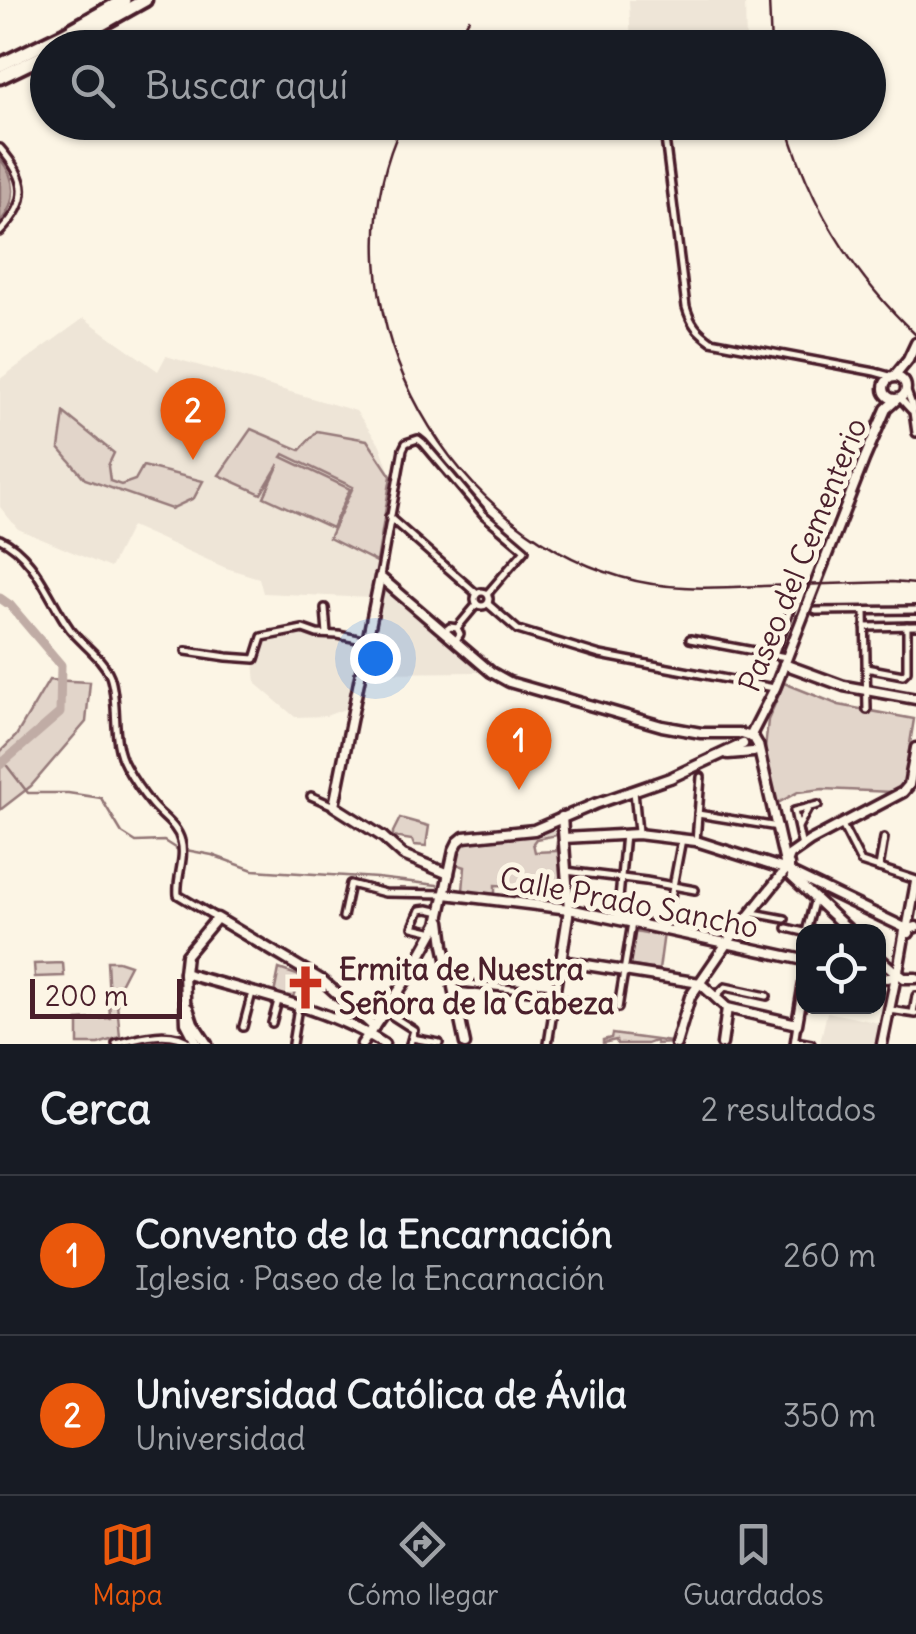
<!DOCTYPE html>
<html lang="es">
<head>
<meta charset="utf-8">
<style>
	body { margin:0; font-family:Delius,sans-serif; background:#20242c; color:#f1f3f6 }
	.controls { position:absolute; right:30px; bottom:30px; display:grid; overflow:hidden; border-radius:20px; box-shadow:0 2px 8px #0004 }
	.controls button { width:90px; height:90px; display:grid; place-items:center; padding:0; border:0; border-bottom:2px solid #363941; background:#171b24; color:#f1f3f6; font:50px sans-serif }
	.scale { position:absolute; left:30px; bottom:25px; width:152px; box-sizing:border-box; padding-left:10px; border:5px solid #4a1f2b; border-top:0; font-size:28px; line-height:35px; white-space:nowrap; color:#4a1f2b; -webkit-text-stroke:8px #fcf5e5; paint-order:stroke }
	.you { position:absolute; left:375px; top:658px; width:35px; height:35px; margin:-25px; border:8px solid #fff; border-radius:50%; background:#1a73e8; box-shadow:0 0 0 15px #1a73e833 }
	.badge { display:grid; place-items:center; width:65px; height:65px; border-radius:50%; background:#ea580c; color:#fff; font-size:32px; font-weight:700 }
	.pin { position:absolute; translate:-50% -82px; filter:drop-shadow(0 2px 5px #0008) }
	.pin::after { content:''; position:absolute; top:52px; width:35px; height:30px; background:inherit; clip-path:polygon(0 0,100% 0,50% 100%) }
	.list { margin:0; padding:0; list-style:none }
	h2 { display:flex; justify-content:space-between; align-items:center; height:130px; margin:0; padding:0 40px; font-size:42px }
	h2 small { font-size:32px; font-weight:400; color:#9ea1a6 }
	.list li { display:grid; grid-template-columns:65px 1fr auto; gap:30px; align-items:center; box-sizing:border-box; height:160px; padding:0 40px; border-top:2px solid #363941 }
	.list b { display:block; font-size:38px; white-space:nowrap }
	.list p { margin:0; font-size:32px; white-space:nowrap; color:#9ea1a6 }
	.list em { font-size:32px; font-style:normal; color:#9ea1a6 }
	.icon { flex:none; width:55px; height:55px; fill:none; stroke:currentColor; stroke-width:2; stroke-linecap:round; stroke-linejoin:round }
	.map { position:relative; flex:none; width:916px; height:1044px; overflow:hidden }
	.search { position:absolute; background:#171b24; box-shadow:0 2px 8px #0004; left:30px; right:30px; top:30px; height:110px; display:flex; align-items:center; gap:25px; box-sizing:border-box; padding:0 35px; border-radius:55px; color:#9ea1a6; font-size:38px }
	.sheet { height:450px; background:#171b24 }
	nav { display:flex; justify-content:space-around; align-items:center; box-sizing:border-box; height:140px; border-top:2px solid #363941; background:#171b24; font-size:28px; color:#9ea1a6 }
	nav a { display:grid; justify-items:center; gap:5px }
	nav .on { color:#ea580c }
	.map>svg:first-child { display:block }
	.built { fill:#eee5d7 }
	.green { fill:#e2d5ca; stroke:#967a7a; stroke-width:2.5 }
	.water { fill:#c0aca5; stroke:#917474; stroke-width:2.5 }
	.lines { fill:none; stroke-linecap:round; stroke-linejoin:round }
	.stream { stroke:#917474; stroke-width:2.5 }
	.river { stroke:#c0aca5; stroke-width:9 }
	.street-casing { stroke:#4a1f2b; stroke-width:12 }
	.secondary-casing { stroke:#4a1f2b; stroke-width:15 }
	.highway-casing { stroke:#4a1f2b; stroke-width:19 }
	.street { stroke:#fcf5e5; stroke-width:5 }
	.secondary { stroke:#fcf5e5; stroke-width:8 }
	.highway { stroke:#fcf5e5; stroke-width:11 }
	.rail { stroke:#4a1f2b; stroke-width:2.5 }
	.labels { text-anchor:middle; stroke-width:10; stroke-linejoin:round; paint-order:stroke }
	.street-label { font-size:30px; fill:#4a1f2b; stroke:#fcf5e5 }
	.poi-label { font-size:30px; font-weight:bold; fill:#4a1f2b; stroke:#fcf5e5; text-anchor:start }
</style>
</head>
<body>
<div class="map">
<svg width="916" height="1044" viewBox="0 0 916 1044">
	<rect width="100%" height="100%" fill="#fcf5e5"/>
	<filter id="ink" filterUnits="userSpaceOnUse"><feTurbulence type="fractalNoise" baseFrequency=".01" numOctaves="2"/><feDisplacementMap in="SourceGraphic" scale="20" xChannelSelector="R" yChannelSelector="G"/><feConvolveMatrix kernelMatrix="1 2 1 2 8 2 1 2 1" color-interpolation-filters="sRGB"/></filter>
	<g filter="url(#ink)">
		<!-- built -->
		<g class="built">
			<polygon points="629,0 745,0 746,47 631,47"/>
			<polygon points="84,318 158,371 166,356 356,411 380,445 391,476 371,598 263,593 259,578 226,568 131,526 110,568 18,529 0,507 0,379"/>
			<polygon points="382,585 384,585 482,672 366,673"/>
			<polygon points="303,631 316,638 329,636 361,642 350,707 326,716 295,717 256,684 254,660 258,660 264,640"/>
			<polygon points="827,1012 880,1023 876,1044 816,1044 820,1043"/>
		</g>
		<!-- green -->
		<g class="green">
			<polygon points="64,413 114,453 108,466 110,481 121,485 135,480 143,466 203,481 194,498 171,509 85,479 59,448"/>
			<polygon points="251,429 300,450 317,431 367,440 391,476 377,562 329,538 353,487 284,454 282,457 350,489 332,528 264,497 279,464 261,494 219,475"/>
			<polygon points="49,680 90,682 86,722 31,786 0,810 0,752 16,736"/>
			<polygon points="784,683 839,705 914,719 903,787 892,792 823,789 798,792 776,804 765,750 768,720"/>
			<polygon points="400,818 429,826 426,846 414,845 412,840 393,837 393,832"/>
			<polygon points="556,823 557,835 536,839 533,843 535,852 556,851 557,842 559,842 563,902 513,897 512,886 495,885 495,894 463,891 465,867 456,864 458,850 466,840 535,834"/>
			<polygon points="647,930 664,933 659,970 626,965 630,931 646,934"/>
			<polygon points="107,961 118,961 130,965 116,992 120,1037 98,1044 78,1044 78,1020 110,1018"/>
			<polygon points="63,963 64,976 35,977 34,964"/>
			<polygon points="279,969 300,976 292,1000 274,994"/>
			<polygon points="612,1034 672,1042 672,1043 657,1044 655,1041 647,1044 617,1044 616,1040 603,1043 603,1040 611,1038"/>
		</g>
		<!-- water -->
		<path class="water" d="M 0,159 C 17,179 18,202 0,222 Z"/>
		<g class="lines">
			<!-- stream -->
			<g class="stream">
				<polyline points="4,762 28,793 68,793 101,798 122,833 136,842 164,841 178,850"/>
				<polyline points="186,850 212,855 253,870 377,878 437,885"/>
			</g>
			<!-- river -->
			<polyline class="river" points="0,598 10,605 61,665 60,713 0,765"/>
			<defs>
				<g id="street">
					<path d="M 663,122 L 686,307 C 691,324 697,331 711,341 L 875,372 L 893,377"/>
					<path d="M 0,148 C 28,180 31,200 0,232"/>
					<polyline points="906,389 912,405 916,433"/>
					<polyline points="900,398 911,410"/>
					<polyline points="389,517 477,594"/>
					<path d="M 0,539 C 35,555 49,600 70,629 C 83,645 102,657 110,676 C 120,705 110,740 126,767 C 133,780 143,794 152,805 C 162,817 177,825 181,841 C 186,859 176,877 178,895 L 217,918"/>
					<polyline points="380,576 403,449 406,443 418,439 423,443 484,515 525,550 488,593"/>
					<circle cx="482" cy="599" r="7"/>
					<polyline points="488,604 518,630 600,655 774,688"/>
					<polyline points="325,608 327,634"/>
					<polyline points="816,611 916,610"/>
					<polyline points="865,611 867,710"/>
					<polyline points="865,627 916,626"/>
					<polyline points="457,628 477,604"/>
					<polyline points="444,632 450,627 457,628 460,634 455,642"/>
					<polyline points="690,639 786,657"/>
					<polyline points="186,651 227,657 255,659 262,637 303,629 317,634 338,635 368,641"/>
					<polyline points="774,655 793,601"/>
					<polyline points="866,668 903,675 907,671 907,626"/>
					<polyline points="634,791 638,832"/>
					<polyline points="311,796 334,806"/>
					<polyline points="698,814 778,827"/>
					<polyline points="842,825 861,862 916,880"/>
					<polyline points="798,827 809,807"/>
					<polyline points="696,841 701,777"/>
					<polyline points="802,847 794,811 818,805"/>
					<polyline points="879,868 884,838"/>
					<polyline points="566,871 646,881 695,890"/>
					<polyline points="753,913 785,919"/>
					<polyline points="343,917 350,884 385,893 445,894"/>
					<polyline points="617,920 625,834"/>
					<polyline points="787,928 804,932"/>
					<polyline points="665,929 682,839"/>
					<polyline points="434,932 413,927 420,910 428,909 441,912"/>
					<polyline points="806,932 815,898"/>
					<polyline points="452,982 556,994"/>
					<polyline points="716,996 725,987 767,996"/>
					<polyline points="555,999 601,1006"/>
					<polyline points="618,1008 632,923"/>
					<polyline points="890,1010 916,1014"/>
					<polyline points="386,1012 414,1030 410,1044"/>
					<polyline points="913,1013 916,996"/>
					<polyline points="272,1023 278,1001"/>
					<polyline points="243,1027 252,993"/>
					<polyline points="412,1038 439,1043"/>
					<polyline points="795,1041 811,1044"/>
					<path d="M 116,1044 C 138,1038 172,1028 191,1044"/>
					<polyline points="292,1044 298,1007"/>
					<polyline points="548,1044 561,961"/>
					<polyline points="794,1044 797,1024"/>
				</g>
				<g id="secondary">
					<circle cx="895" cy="388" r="11"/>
					<polyline points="894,377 908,360 916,343"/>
					<polyline points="784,664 844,686 916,699"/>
					<polyline points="750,737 775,688 864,460 886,409 896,400"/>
					<polyline points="758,745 785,863"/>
					<polyline points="728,754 753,752"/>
					<polyline points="562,817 569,909 561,961 700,983 727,1008 797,1024 804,983"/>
					<polyline points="564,838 638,834 696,841 781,868"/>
					<polyline points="785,863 789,865 789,870 793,874 905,928 905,931 909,933"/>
					<polyline points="787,863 790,855 810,841 903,792 909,785 916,748"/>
					<polyline points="449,874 403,855 383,837 334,806 380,577 491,672 509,682 662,726 701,733 739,733 754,738 758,745"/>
					<polyline points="792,877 851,932"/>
					<polyline points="445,894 569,909 804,960"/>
					<polyline points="441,921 444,945 465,1044"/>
					<polyline points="908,925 916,882"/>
					<polyline points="913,928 916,927"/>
					<polyline points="878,957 894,971"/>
					<polyline points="898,971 905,931"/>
					<path d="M 184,973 C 247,992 330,1008 384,1044"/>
					<polyline points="899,974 904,978 916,978"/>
					<polyline points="878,976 887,978 895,976"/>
					<polyline points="188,1008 193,1023 207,1044"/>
					<polyline points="197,1044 186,1023 184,973 186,955 217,918 323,981 374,1027"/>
					<polyline points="362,1044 409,976 438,924 454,850 458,842 464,837 534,830 595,804 670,778 743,744"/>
					<polyline points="676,1044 690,997 727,943 784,872"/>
					<polyline points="722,1044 727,1008"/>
					<polyline points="882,1044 896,976"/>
				</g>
				<g id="highway">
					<polyline points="59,48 145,0"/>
					<polyline points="0,65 64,34 124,0"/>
					<polyline points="0,77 48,54"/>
				</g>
			</defs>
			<!-- street casing -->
			<use href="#street" class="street-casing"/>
			<!-- secondary casing -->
			<use href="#secondary" class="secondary-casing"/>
			<!-- highway casing -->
			<use href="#highway" class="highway-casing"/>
			<!-- street -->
			<use href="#street" class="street"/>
			<!-- secondary -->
			<use href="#secondary" class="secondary"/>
			<!-- highway -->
			<use href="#highway" class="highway"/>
			<!-- rail -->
			<g class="rail">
				<polyline points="769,0 771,48"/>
				<polyline points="450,48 469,19"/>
				<path d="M 403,122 C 319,298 439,524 621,577 C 667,591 715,588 763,586 C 806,585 849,583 892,582 L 916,584"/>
				<path d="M 786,122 C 809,205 854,276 916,335"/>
			</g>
		</g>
	</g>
	<!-- icons -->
	<defs>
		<symbol id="church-bare" viewBox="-9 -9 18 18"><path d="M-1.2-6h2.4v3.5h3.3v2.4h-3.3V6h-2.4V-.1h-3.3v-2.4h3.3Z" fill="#c8321e" stroke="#fcf5e5" stroke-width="2.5" paint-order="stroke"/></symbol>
	</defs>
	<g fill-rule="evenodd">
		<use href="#church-bare" x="274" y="956" width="63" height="63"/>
	</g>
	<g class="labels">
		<!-- street labels -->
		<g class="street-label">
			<text transform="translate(803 555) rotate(-68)" y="10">Paseo del Cementerio</text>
			<text transform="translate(629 903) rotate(11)" y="10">Calle Prado Sancho</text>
		</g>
		<!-- poi labels -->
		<g class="poi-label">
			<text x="339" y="980">Ermita de Nuestra<tspan x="339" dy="34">Señora de la Cabeza</tspan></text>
		</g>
	</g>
</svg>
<div class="controls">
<button><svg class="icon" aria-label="locate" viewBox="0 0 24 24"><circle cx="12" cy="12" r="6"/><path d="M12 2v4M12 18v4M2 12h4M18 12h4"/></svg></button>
</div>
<div class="scale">200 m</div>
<div class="you"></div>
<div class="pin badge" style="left:519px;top:790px">1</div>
<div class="pin badge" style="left:193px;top:460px">2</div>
<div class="search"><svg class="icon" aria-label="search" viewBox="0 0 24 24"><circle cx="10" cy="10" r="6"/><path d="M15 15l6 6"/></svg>Buscar aquí</div>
</div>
<section class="sheet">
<h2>Cerca<small>2 resultados</small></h2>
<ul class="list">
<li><span class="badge">1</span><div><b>Convento de la Encarnación</b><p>Iglesia · Paseo de la Encarnación</p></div><em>260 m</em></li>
<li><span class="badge">2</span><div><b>Universidad Católica de Ávila</b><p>Universidad</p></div><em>350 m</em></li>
</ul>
</section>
<nav>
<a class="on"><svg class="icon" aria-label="map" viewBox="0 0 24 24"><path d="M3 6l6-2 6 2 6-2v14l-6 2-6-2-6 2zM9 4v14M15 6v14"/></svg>Mapa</a>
<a><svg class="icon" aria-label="directions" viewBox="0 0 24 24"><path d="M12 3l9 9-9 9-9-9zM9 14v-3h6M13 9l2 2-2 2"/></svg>Cómo llegar</a>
<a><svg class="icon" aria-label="saved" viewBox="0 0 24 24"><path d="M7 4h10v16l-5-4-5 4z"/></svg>Guardados</a>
</nav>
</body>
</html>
